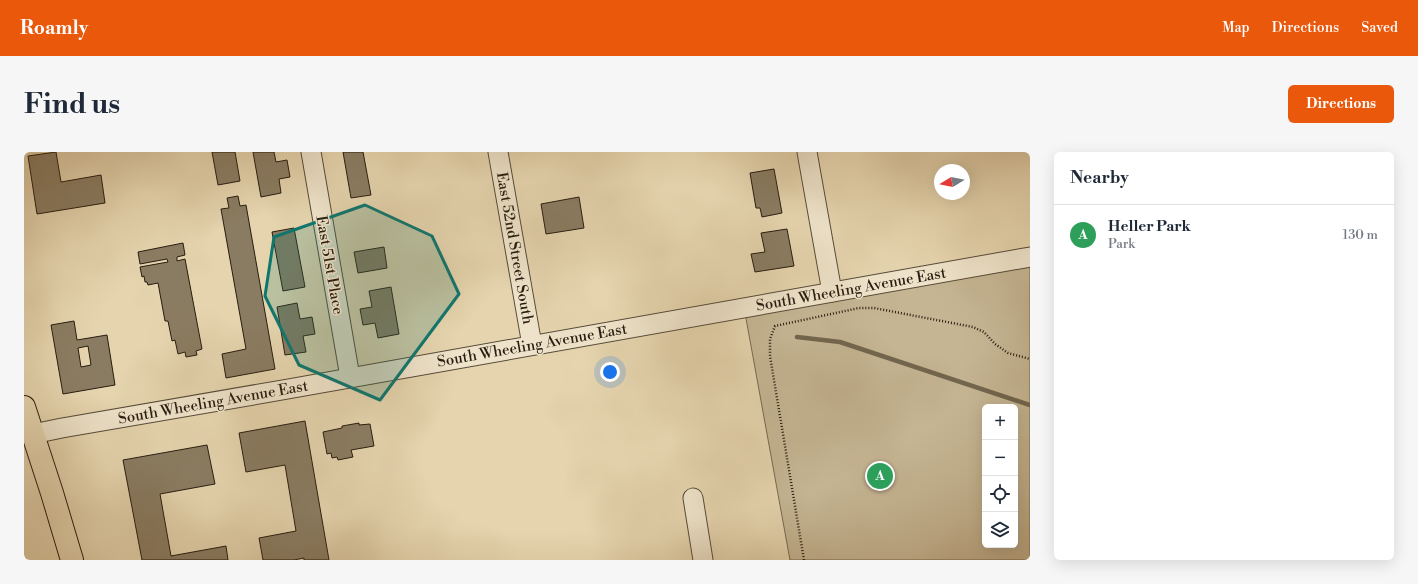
<!DOCTYPE html>
<html lang="en">
<head>
<meta charset="utf-8">
<style>
	body { margin:0; font-family:"Libre Bodoni",serif; background:#f6f6f7; color:#1f2937 }
	.controls { position:absolute; right:12px; bottom:12px; display:grid; overflow:hidden; border-radius:6px; box-shadow:0 4px 16px #0002 }
	.controls button { width:36px; height:36px; display:grid; place-items:center; padding:0; border:0; border-bottom:1px solid #e0e1e3; background:#fff; color:#1f2937; font:20px sans-serif }
	.compass { position:absolute; left:910px; top:12px; width:36px; height:36px; border-radius:50%; background:#fff; box-shadow:0 4px 16px #0002; rotate:260deg }
	.you { position:absolute; left:586px; top:220px; width:14px; height:14px; margin:-10px; border:3px solid #fff; border-radius:50%; background:#1a73e8; box-shadow:0 0 0 6px #1a73e833 }
	.badge { display:grid; place-items:center; width:26px; height:26px; border-radius:50%; background:#ea580c; color:#fff; font-size:13px; font-weight:700 }
	.pin { position:absolute; translate:-50% -50%; border:2px solid #fff; box-shadow:0 1px 4px #0006 }
	.list { margin:0; padding:0; list-style:none }
	h2 { display:flex; justify-content:space-between; align-items:center; height:52px; margin:0; padding:0 16px; font-size:17px }
	h2 small { font-size:13px; font-weight:400; color:#747a83 }
	.list li { display:grid; grid-template-columns:26px 1fr auto; gap:12px; align-items:center; box-sizing:border-box; height:60px; padding:0 16px; border-top:1px solid #e0e1e3 }
	.list b { display:block; font-size:15px; white-space:nowrap }
	.list p { margin:0; font-size:13px; white-space:nowrap; color:#747a83 }
	.list em { font-size:13px; font-style:normal; color:#747a83 }
	.icon { flex:none; width:22px; height:22px; fill:none; stroke:currentColor; stroke-width:2; stroke-linecap:round; stroke-linejoin:round }
	.map { position:relative; flex:none; width:1006px; height:408px; overflow:hidden; border-radius:6px }
	header { display:flex; align-items:center; gap:24px; box-sizing:border-box; height:56px; padding:0 20px; background:#ea580c; color:#fff }
	header strong { font-size:19px }
	nav { display:flex; gap:22px; margin-inline-start:auto; font-size:14px }
	.intro { display:flex; align-items:center; justify-content:space-between; box-sizing:border-box; height:96px; padding:0 24px }
	h1 { margin:0; font-size:28px }
	.button { padding:10px 18px; border-radius:6px; background:#ea580c; color:#fff; font-size:14px; font-weight:700 }
	main { display:flex; gap:24px; padding:0 24px }
	aside { flex:1; background:#fff; border-radius:6px; box-shadow:0 4px 16px #0002 }
	.map>svg:first-child { display:block }
	.park { fill:#c5b593; stroke:#766952; fill-rule:evenodd }
	.lines { fill:none; stroke-linecap:round; stroke-linejoin:round }
	.stream { stroke:#72664e; stroke-width:4.5 }
	.building { fill:#8a7c62; stroke:#271d10; fill-rule:evenodd }
	.minor-casing { stroke:#564b38; stroke-width:21 }
	.major-casing { stroke:#271d10; stroke-width:24 }
	.path { stroke:#271d10; stroke-width:2.5; stroke-dasharray:1 2; stroke-linecap:butt }
	.minor { stroke:#eee3ca; stroke-width:19 }
	.major { stroke:#e5d4ae; stroke-width:22 }
	.marked { fill:#0f766e; fill-opacity:0.2; stroke:#0f766e; stroke-width:3; stroke-linejoin:round }
	.labels { text-anchor:middle; stroke-width:3; stroke-linejoin:round; paint-order:stroke }
	.street-label { font-size:15px; fill:#271d10; stroke:#eee3ca }
</style>
</head>
<body>
<header>
<strong>Roamly</strong>
<nav><a>Map</a><a>Directions</a><a>Saved</a></nav>
</header>
<div class="intro"><h1>Find us</h1><a class="button">Directions</a></div>
<main>
<div class="map">
<svg width="1006" height="408" viewBox="0 0 1006 408">
	<rect width="100%" height="100%" fill="#e5d4ae"/>
	<filter id="stains"><feTurbulence type="fractalNoise" baseFrequency=".005" numOctaves="4"/><feColorMatrix values="0 0 0 0 .2 0 0 0 0 .09 0 0 0 0 .02 0 0 0 .5 -.17"/></filter>
	<radialGradient id="worn" r=".72"><stop offset=".6" stop-color="#630" stop-opacity="0"/><stop offset="1" stop-color="#630" stop-opacity=".3"/></radialGradient>
	<!-- park -->
	<path class="park" d="M 1006,112 L 1006,408 L 766,408 L 721,161 ZM 961,255 L 991,255 L 991,393 L 961,393 Z"/>
	<g class="lines">
		<!-- stream -->
		<polyline class="stream" points="773,185 816,190 1006,253"/>
	</g>
	<!-- building -->
	<g class="building">
		<polygon points="32,0 37,30 77,23 81,51 13,62 4,4"/>
		<polygon points="188,0 211,0 216,29 194,33"/>
		<polygon points="229,0 250,0 252,10 263,8 266,25 255,27 257,41 237,45"/>
		<polygon points="319,0 339,0 347,43 327,46"/>
		<polygon points="750,17 758,61 738,65 736,56 732,56 726,21"/>
		<polygon points="214,44 216,54 222,53 251,217 202,226 198,202 222,197 197,57 205,56 203,46"/>
		<polygon points="555,45 560,76 522,82 517,52"/>
		<polygon points="270,76 281,135 259,139 248,80"/>
		<polygon points="763,77 770,114 731,120 727,102 741,100 737,81"/>
		<polygon points="159,91 161,103 153,105 153,109 161,107 178,197 172,199 173,203 162,205 161,200 154,202 151,188 148,189 144,169 141,169 134,131 124,133 123,130 121,130 120,124 118,125 116,115 144,110 143,107 116,112 114,100"/>
		<polygon points="360,95 363,116 334,121 330,100"/>
		<polygon points="367,135 375,182 354,186 351,171 339,173 336,157 348,155 345,139"/>
		<polygon points="273,151 276,167 288,165 291,182 279,184 282,200 261,203 253,155"/>
		<path d="M 50,169 L 53,188 L 83,183 L 91,233 L 39,242 L 27,173 ZM 64,194 L 67,213 L 57,215 L 54,196 Z"/>
		<polygon points="281,269 305,408 280,408 280,406 270,408 239,408 235,386 272,379 261,313 222,320 215,281"/>
		<polygon points="335,271 335,273 346,272 350,294 327,298 329,305 314,308 313,305 308,306 307,301 303,302 299,280 318,276 318,274"/>
		<polygon points="183,293 191,332 136,342 147,404 202,394 204,408 118,408 99,308"/>
	</g>
	<g class="lines">
		<defs>
			<g id="minor">
				<polyline points="287,0 326,225"/>
				<polyline points="474,0 508,193"/>
				<polyline points="783,0 808,140"/>
				<polyline points="9,282 38,276 264,237 1006,105"/>
				<polyline points="669,346 679,408"/>
			</g>
			<polyline id="major" points="0,255 28,341 48,408"/>
		</defs>
		<!-- minor casing -->
		<use href="#minor" class="minor-casing"/>
		<!-- major casing -->
		<use href="#major" class="major-casing"/>
		<!-- path -->
		<polyline class="path" points="780,408 746,204 746,187 751,174 835,156 850,156 949,175 960,180 971,192 984,201 1006,207"/>
		<!-- minor -->
		<use href="#minor" class="minor"/>
		<!-- major -->
		<use href="#major" class="major"/>
	</g>
	<!-- marked area -->
	<path class="marked" d="M 341,53 L 408,84 L 435,142 L 356,248 L 275,213 L 241,144 L 250,85 Z"/>
	<g class="labels">
		<!-- street labels -->
		<g class="street-label">
			<text transform="translate(491 96) rotate(80)" y="5">East 52nd Street South</text>
			<text transform="translate(306 113) rotate(80)" y="5">East 51st Place</text>
			<text transform="translate(827 137) rotate(-10)" y="5">South Wheeling Avenue East</text>
			<text transform="translate(508 193) rotate(-10)" y="5">South Wheeling Avenue East</text>
			<text transform="translate(189 250) rotate(-10)" y="5">South Wheeling Avenue East</text>
		</g>
	</g>
	<rect width="100%" height="100%" filter="url(#stains)"/>
	<rect width="100%" height="100%" fill="url(#worn)"/>
</svg>
<div class="controls">
<button>+</button>
<button>−</button>
<button><svg class="icon" aria-label="locate" viewBox="0 0 24 24"><circle cx="12" cy="12" r="6"/><path d="M12 2v4M12 18v4M2 12h4M18 12h4"/></svg></button>
<button><svg class="icon" aria-label="layers" viewBox="0 0 24 24"><path d="M12 4l9 5-9 5-9-5zM3 14l9 5 9-5"/></svg></button>
</div>
<svg class="compass" viewBox="-18 -18 36 36"><path d="M0-13l5 13h-10z" fill="#e53935"/><path d="M0 13l5-13h-10z" fill="#747a83"/></svg>
<div class="you"></div>
<div class="pin badge" style="left:856px;top:324px;background:#2e9e5b">A</div>
</div>
<aside>
<h2>Nearby<small></small></h2>
<ul class="list">
<li><span class="badge" style="background:#2e9e5b">A</span><div><b>Heller Park</b><p>Park</p></div><em>130 m</em></li>
</ul>
</aside>
</main>
</body>
</html>
